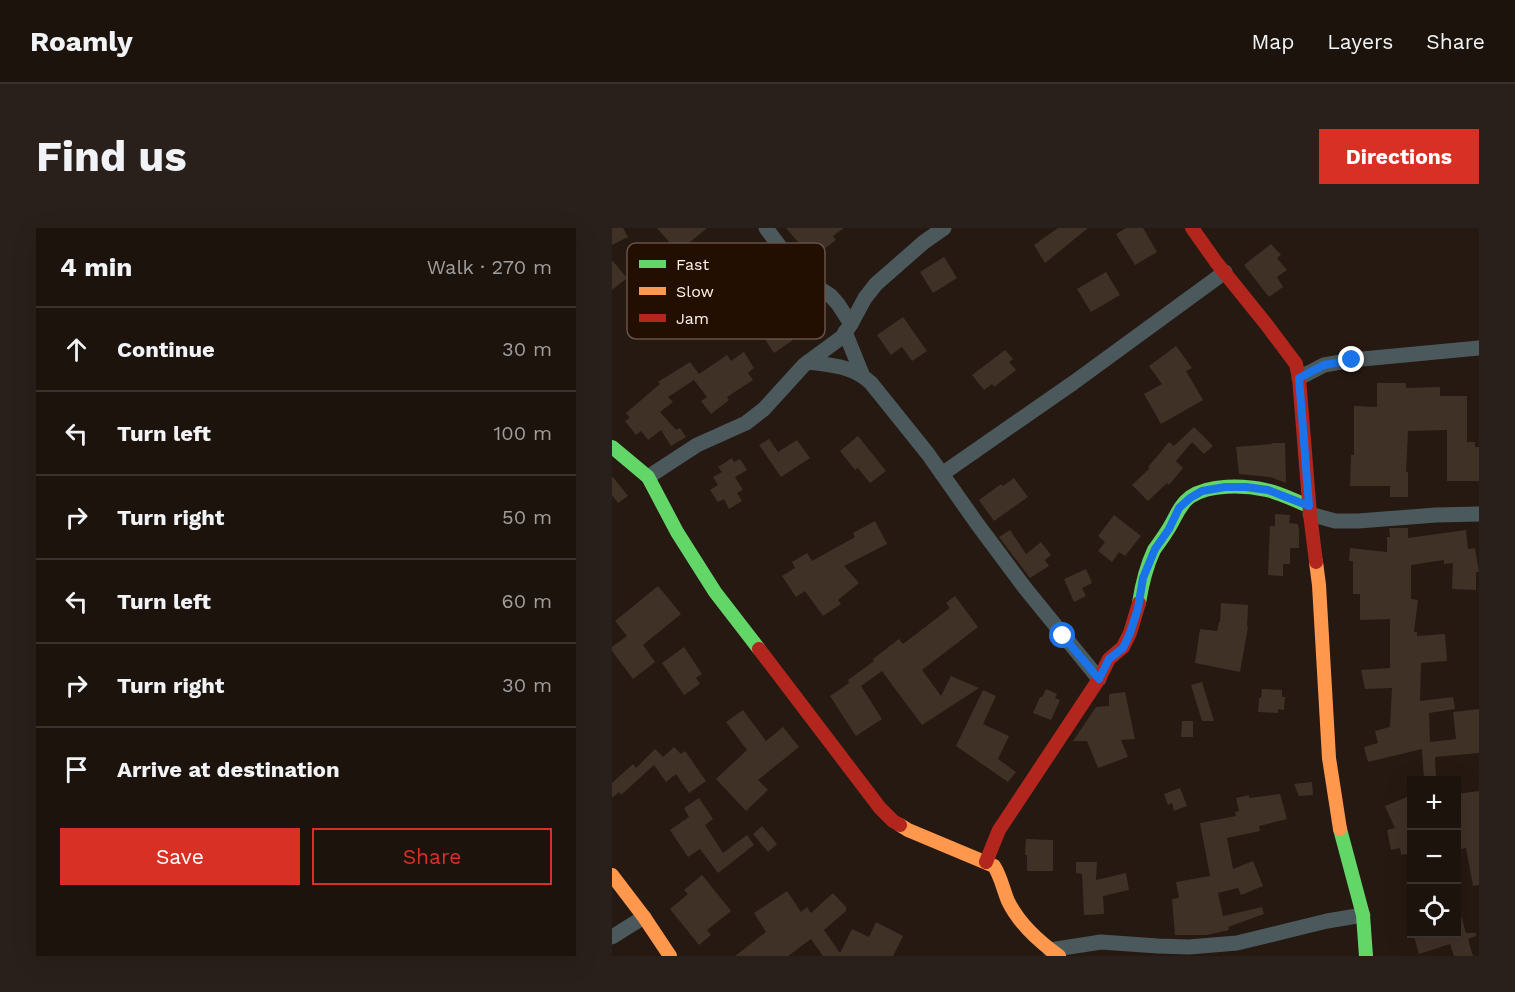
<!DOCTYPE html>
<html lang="en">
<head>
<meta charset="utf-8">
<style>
	body { margin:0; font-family:"Work Sans",sans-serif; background:#29201b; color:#f1f3f6 }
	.controls { position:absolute; right:18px; bottom:18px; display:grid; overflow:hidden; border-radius:0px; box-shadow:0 6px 24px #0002 }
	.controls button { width:54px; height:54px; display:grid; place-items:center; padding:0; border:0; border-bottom:2px solid #3a322e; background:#1c130d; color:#f1f3f6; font:30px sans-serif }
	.stop { position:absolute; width:18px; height:18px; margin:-14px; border:4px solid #1a73e8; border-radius:50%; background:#fff }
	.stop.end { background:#1a73e8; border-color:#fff; box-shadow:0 2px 6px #0008 }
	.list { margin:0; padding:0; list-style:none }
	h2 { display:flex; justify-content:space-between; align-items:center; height:78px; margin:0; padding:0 24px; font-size:26px }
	h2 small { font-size:20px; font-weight:400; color:#a09e9d }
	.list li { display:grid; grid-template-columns:39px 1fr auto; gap:18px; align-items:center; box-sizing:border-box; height:84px; padding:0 24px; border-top:2px solid #3a322e }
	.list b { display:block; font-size:22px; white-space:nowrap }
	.list em { font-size:20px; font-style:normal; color:#a09e9d }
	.actions { display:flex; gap:12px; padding:18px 24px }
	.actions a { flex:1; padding:14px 0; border:2px solid #d93025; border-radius:0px; text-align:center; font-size:21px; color:#d93025 }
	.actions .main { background:#d93025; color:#fff }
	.icon { flex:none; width:33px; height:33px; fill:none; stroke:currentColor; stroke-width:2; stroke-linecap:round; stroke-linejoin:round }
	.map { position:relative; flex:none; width:867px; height:728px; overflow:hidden; border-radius:0px }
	header { display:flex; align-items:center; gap:36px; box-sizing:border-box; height:84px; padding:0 30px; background:#1c130d; border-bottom:2px solid #3a322e }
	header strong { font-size:28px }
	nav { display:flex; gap:33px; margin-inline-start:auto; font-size:21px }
	.intro { display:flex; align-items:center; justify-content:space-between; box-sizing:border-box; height:144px; padding:0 36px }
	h1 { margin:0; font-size:42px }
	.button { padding:15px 27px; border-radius:0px; background:#d93025; color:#fff; font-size:21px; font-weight:700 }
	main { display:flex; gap:36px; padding:0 36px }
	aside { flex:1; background:#1c130d; border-radius:0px; box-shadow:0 6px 24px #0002 }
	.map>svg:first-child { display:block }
	.building { fill:#403127 }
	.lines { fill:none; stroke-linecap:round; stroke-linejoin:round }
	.street { stroke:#4b595d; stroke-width:15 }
	.fast { stroke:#63d668; stroke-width:14 }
	.slow { stroke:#ff974d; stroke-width:14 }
	.jam { stroke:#b3261e; stroke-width:14 }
	.route { stroke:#1a73e8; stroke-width:8 }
	.key { fill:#230e02; stroke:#655248; stroke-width:1.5 }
	.key-label { font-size:16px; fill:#fff2eb }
</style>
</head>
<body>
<header>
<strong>Roamly</strong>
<nav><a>Map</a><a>Layers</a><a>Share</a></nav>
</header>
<div class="intro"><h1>Find us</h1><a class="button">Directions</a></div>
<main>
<aside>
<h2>4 min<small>Walk · 270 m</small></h2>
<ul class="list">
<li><svg class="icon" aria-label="ahead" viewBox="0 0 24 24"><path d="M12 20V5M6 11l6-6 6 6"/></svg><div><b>Continue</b></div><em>30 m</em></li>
<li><svg class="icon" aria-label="left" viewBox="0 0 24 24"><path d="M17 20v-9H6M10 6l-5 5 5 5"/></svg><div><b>Turn left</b></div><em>100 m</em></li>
<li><svg class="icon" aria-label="right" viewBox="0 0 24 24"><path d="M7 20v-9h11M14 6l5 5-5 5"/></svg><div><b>Turn right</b></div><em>50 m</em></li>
<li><svg class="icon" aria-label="left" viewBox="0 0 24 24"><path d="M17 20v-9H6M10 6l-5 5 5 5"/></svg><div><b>Turn left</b></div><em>60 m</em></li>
<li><svg class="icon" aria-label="right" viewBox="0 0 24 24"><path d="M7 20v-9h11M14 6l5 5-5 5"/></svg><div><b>Turn right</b></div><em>30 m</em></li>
<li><svg class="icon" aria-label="arrive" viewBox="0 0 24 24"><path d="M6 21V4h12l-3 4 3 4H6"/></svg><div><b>Arrive at destination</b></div></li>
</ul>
<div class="actions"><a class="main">Save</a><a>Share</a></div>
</aside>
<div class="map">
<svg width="867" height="728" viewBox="0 0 867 728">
	<rect width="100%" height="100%" fill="#261911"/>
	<!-- building -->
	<g class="building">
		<polygon points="0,0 11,0 16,9 0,17"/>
		<polygon points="45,0 95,0 66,24"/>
		<polygon points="174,0 232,0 221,8 224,12 212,21 209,18 197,27 192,26 186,18 186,14"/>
		<polygon points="446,0 476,0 433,35 422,17"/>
		<polygon points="514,0 531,0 545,24 523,37 504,6"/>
		<polygon points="659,16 669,27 665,30 675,42 665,49 671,59 657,69 632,37"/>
		<polygon points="332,29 345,50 321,65 308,44"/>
		<polygon points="0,32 15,50 0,62"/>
		<polygon points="494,44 508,67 479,84 465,61"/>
		<polygon points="158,78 181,112 162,125 139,90"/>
		<polygon points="291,89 315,123 300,133 290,119 279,127 265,107"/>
		<polygon points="564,118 580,140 574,143 591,172 549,196 532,166 550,156 537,138"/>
		<polygon points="393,122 401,131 397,134 404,142 382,159 380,156 372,162 360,147"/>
		<polygon points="132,124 142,140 136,145 141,152 115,169 117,172 99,186 89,173 95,169 82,152 56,169 61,174 48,184 64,202 68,200 74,209 59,218 49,202 36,212 29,203 24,207 13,193 18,190 14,185 48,156 46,154 78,134 87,146 115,127 119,133"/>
		<polygon points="765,155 794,155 794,160 828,159 828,168 855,168 855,214 863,214 863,219 867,219 867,253 835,253 835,202 796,203 794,244 796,244 796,269 778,269 778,258 738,258 739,227 742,227 742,178 765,179"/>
		<polygon points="582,199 601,218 592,226 580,214 564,233 571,240 557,257 555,255 536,273 520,257 538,240 536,239 557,214 562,218"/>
		<polygon points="246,208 274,243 258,255 246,240 243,242 228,223"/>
		<polygon points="157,211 166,224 185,212 198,230 169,249 147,217"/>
		<polygon points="660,215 673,215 674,255 658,249 627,246 624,219 660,216"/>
		<polygon points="120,230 122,234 128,231 135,242 123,249 131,262 125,265 130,273 117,281 112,271 106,274 98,262 106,257 101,249 110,244 106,239"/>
		<polygon points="0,248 16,268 6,275 0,267"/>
		<polygon points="402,250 416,269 382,293 367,272 389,256 391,258"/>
		<polygon points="663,286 678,287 677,295 686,296 687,303 687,320 678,320 678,336 671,336 671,348 656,347 658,298 663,298"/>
		<polygon points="502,287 529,308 513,328 507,324 500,334 486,323 493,314 486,308"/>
		<polygon points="263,293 275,316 232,338 247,355 226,372 229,376 211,388 193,363 184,369 170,348 183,340 180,334 195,325 200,333 243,309 241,305"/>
		<polygon points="777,300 796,300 796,310 854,302 856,321 863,320 867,344 864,344 864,362 840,361 841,335 832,336 832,332 799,337 799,371 806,372 802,404 805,404 805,408 833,406 835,433 809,435 808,473 841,469 843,481 817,485 818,514 844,511 841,484 867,481 867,525 823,529 824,552 812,552 810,521 756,534 752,519 766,515 763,503 778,499 780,460 753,461 749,442 778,440 778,391 748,392 748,366 741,366 741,333 737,333 738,320 775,324 775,309 778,309"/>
		<polygon points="398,302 414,326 429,314 439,327 433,332 437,338 418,350 387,309"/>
		<polygon points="474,341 480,355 470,360 474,368 462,374 452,351"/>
		<polygon points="46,358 69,386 31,417 43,434 21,451 0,423 0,419 15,408 3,393"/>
		<polygon points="343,368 366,399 310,442 329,468 339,448 367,460 310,497 270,443 249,458 270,491 244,508 218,468 237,455 236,452 262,433 261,431 287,411 291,416 338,380 334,375"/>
		<polygon points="609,375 636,377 635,399 636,399 628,444 583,435 588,401 605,403 607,394 608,394"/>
		<polygon points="72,419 90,446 84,450 88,456 72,467 50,435"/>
		<polygon points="590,454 602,493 590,493 579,457"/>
		<polygon points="434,461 445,466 443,470 448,472 439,492 421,485 428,469 430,469"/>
		<polygon points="650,461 670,462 670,469 673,469 672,482 666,481 666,485 646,484 647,470 649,470"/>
		<polygon points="371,462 384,468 371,496 397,508 386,531 404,544 396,554 344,518"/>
		<polygon points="513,464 523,511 509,512 516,529 486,540 475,513 461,513 484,479 497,478 497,466"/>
		<polygon points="131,482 154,513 171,499 187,519 146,552 156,562 134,583 104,551 135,522 114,494"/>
		<polygon points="570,493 581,493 581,509 569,509"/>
		<polygon points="62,519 69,526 73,523 94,553 77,565 64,546 54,554 42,537 9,567 7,564 0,570 0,555 21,536 24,540 43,521 51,529"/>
		<polygon points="700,554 701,567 687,568 682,556"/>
		<polygon points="568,560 575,578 562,583 560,575 556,577 552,566"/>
		<polygon points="867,563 867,657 861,658 854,620 844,622 844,566"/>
		<polygon points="668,566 675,591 647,598 648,603 615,610 621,641 641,633 651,658 629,667 626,660 606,665 611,688 650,679 652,686 616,699 617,702 595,707 563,707 560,671 567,670 564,654 598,648 588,595 624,588 623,584 627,583 624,570 637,567 637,570"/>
		<polygon points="800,567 800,625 789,627 788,620 779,622 775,602 783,600 773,578"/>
		<polygon points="87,570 101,591 93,597 111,625 135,607 142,617 106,645 88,621 76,629 58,602 77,589 72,580"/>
		<polygon points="150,598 165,616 156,624 141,606"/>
		<polygon points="414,611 441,612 441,643 415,643 415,627 413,627"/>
		<polygon points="464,634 485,634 484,652 514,645 517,662 491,668 492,686 472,687 470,646 464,645"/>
		<polygon points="90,647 119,683 95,702 99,707 87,717 58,681 76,666 72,662"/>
		<polygon points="175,663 189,684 195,679 199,685 221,665 234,679 234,683 212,702 228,725 240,701 257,709 264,694 291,708 281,728 211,728 199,711 176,728 123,728 154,704 142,685"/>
		<polygon points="844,684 848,684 854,705 864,705 864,708 856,711 861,728 842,728 838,716 807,726 802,708 810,705 844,705"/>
	</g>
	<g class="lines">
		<!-- street -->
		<g class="street">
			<polyline points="154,0 180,35 202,57 218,67 226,76 239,96"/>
			<polyline points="233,104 250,146"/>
			<path d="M 196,134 C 219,137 241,138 259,155 L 316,226 L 366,297 L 413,360 L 487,451"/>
			<polyline points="687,150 712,137 740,132 867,120"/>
			<polyline points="330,246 461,155 613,44"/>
			<polyline points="36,249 85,217 134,195 152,181 192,137 230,109 239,96 253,70 264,56 312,14 332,0"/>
			<polyline points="698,286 723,293 746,293 824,287 867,286"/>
			<polyline points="0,709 32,689"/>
			<polyline points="438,722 489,714 546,718 577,719 625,715 715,693 751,687"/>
		</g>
		<!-- fast -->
		<g class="fast">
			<polyline points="0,219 36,249 65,304 103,364 147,421"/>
			<path d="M 527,375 C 530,356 534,339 542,322 C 546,316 551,310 555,303 C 563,292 566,278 578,269 C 597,256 632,257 654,262 C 669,265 683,273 697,278"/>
			<polyline points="728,601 751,687 754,728"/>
		</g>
		<!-- slow -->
		<g class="slow">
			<polyline points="704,334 707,357 717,530 728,601"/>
			<path d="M 288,597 L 296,602 L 382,638 C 389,649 391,661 396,673 C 407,696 426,713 447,728"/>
			<polyline points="0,647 32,689 58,728"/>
		</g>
		<!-- jam -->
		<g class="jam">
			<polyline points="580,0 604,34 654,96 684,136 687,150 698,286 704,334"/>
			<polyline points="147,421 268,580 281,593 288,597"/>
			<polyline points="374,634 387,602 487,451 497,431 511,419 518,405 527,375"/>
		</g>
	</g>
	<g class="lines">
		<!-- route -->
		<polyline class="route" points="451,408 487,451 497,431 511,420 518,405 526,380 531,350 543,321 557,301 567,280 578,270 590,263 613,259 634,259 656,262 697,278 687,150 712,137 740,132"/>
	</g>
	<!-- legend -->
	<rect x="15" y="15" width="198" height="96" rx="9" class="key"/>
	<rect x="27" y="32" width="27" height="8" fill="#63d668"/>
	<rect x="27" y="59" width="27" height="8" fill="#ff974d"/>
	<rect x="27" y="86" width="27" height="8" fill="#b3261e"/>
	<g class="key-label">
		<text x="64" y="42">Fast</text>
		<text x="64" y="69">Slow</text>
		<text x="64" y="96">Jam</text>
	</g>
</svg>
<div class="controls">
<button>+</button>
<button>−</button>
<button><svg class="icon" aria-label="locate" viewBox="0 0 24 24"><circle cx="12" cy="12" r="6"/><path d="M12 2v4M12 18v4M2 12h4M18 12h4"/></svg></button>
</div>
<div class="stop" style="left:451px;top:408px"></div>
<div class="stop end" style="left:740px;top:132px"></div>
</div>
</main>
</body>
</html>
